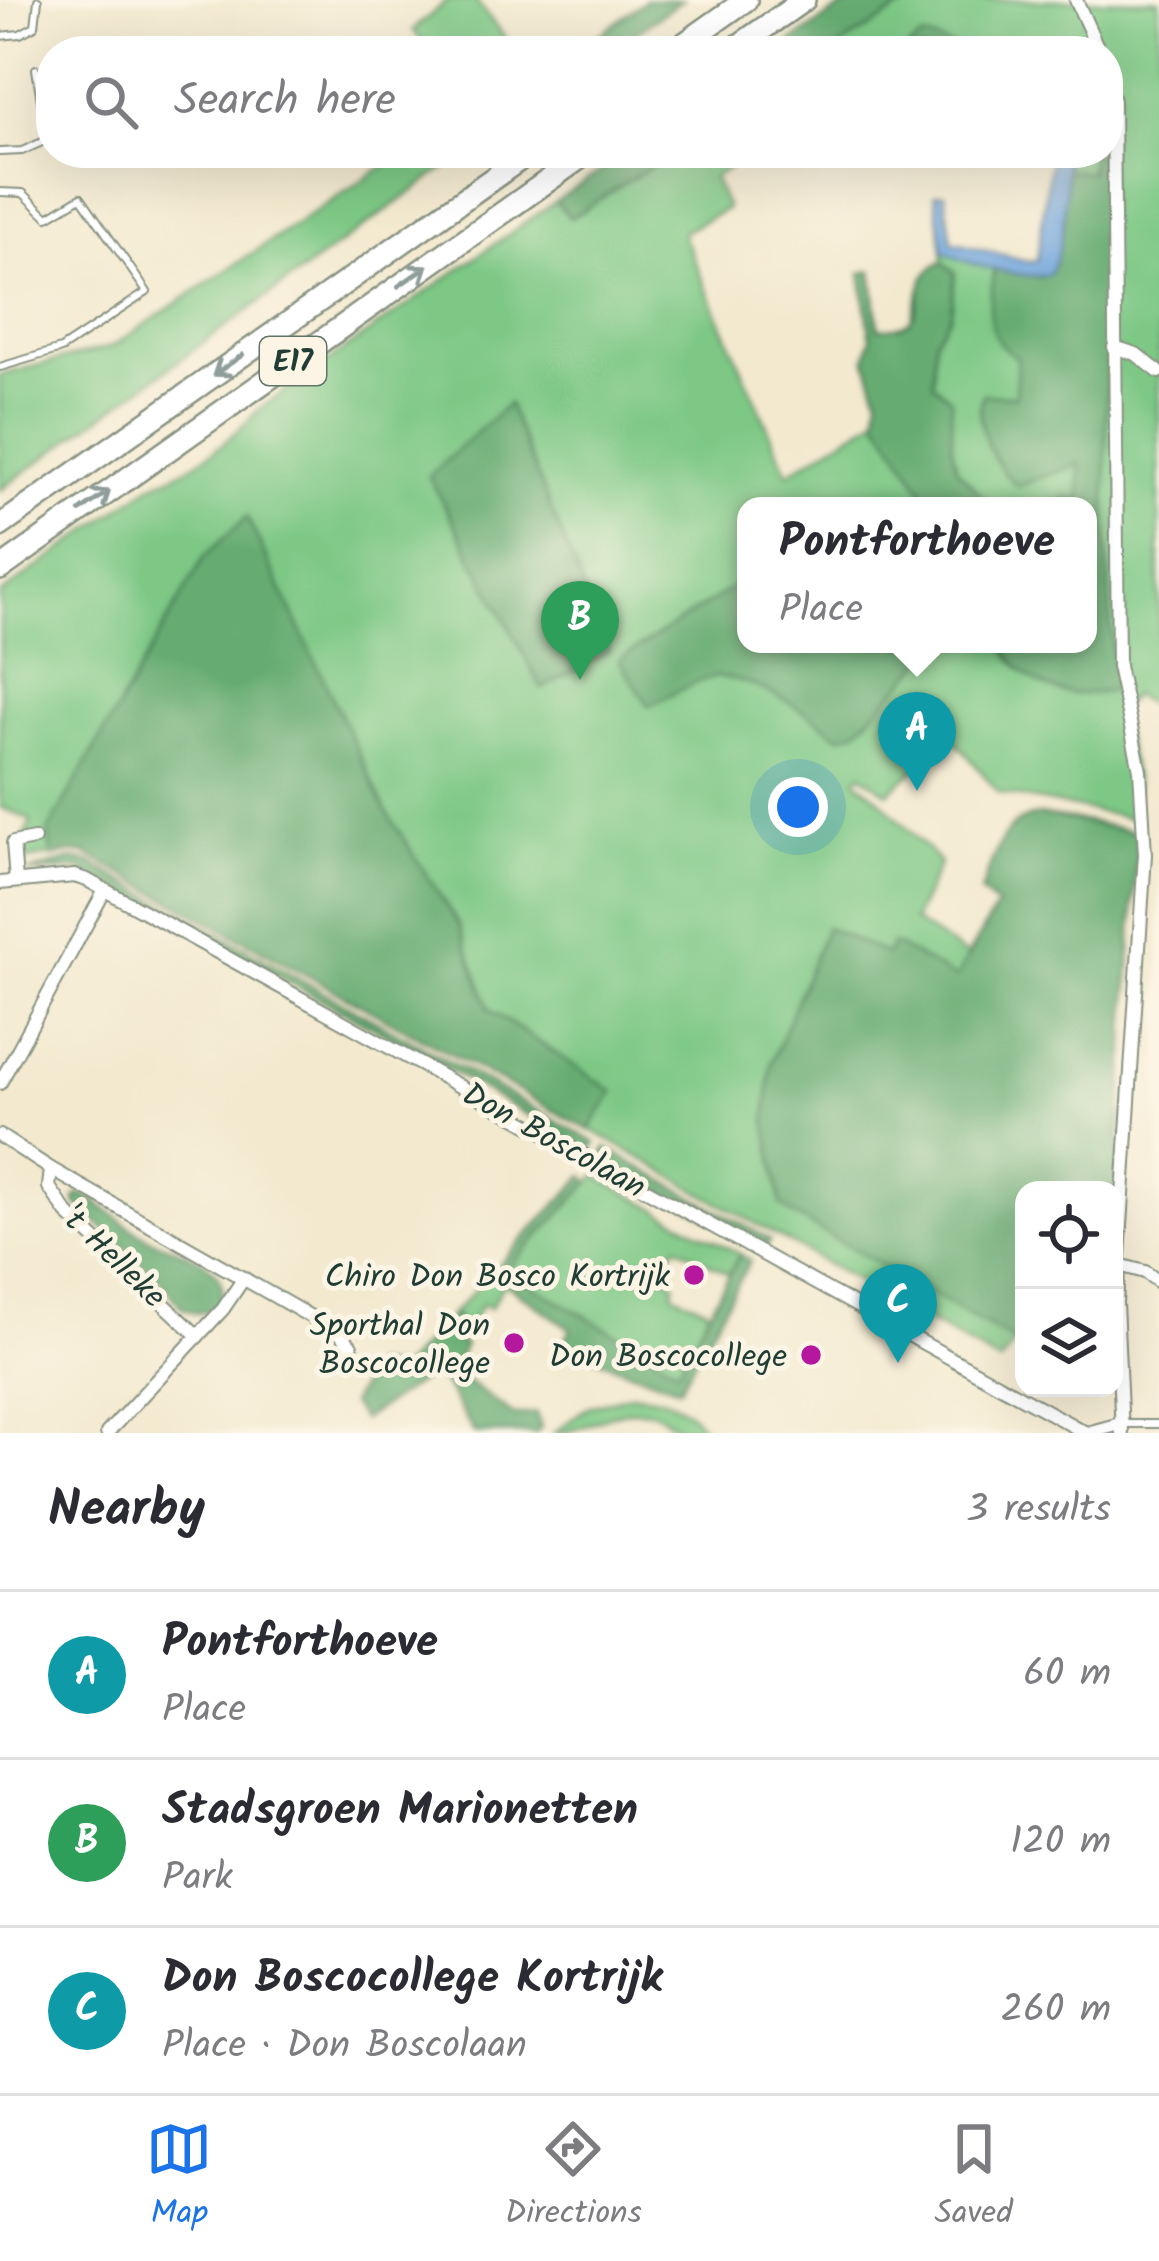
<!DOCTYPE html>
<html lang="en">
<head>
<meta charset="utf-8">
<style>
	body { margin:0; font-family:Kalam,sans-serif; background:#f2f2f3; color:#2b2b33 }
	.controls { position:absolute; right:36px; bottom:36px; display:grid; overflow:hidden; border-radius:24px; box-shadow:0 12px 48px #0002 }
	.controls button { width:108px; height:108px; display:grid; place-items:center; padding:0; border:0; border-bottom:3px solid #e1e1e2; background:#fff; color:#2b2b33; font:60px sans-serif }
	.you { position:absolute; left:798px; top:807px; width:42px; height:42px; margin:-30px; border:9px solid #fff; border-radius:50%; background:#1a73e8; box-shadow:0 0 0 18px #1a73e833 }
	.badge { display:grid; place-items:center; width:78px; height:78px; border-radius:50%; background:#1a73e8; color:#fff; font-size:39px; font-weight:700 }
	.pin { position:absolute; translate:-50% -99px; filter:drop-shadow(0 3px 6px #0008) }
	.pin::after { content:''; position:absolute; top:63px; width:42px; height:36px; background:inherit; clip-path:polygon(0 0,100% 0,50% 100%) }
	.popup { position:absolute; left:737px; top:497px; width:360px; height:156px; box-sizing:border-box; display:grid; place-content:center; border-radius:24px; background:#fff; filter:drop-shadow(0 3px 9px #0005); font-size:39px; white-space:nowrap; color:#7c7c81 }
	.popup b { font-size:45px; color:#2b2b33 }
	.popup::after { content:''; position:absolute; left:50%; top:100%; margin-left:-24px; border:24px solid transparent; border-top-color:#fff }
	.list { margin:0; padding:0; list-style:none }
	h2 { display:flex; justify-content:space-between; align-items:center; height:156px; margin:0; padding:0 48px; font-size:51px }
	h2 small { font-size:39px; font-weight:400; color:#7c7c81 }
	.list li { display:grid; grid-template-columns:78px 1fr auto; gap:36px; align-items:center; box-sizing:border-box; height:168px; padding:0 48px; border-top:3px solid #e1e1e2 }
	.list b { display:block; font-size:45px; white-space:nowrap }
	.list p { margin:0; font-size:39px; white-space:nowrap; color:#7c7c81 }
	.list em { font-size:39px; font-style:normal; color:#7c7c81 }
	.icon { flex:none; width:66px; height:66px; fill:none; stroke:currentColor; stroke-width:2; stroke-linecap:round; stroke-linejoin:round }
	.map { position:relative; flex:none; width:1159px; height:1433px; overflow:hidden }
	.search { position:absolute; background:#fff; box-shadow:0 12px 48px #0002; left:36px; right:36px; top:36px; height:132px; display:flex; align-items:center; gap:30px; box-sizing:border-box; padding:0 42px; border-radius:48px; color:#7c7c81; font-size:45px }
	.sheet { height:660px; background:#fff }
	nav { display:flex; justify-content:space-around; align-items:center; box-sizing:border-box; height:168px; border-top:3px solid #e1e1e2; background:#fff; font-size:33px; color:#7c7c81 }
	nav a { display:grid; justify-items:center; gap:6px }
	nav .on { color:#1a73e8 }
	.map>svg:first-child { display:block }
	.green { fill:#7dc885; stroke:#4e825c; stroke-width:3; fill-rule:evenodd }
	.forest { fill:#66ac72; stroke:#427453; stroke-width:3 }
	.water { fill:#70a4dc; stroke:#487088; stroke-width:3 }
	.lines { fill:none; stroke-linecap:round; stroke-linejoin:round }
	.lane-casing { stroke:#899382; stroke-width:10 }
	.street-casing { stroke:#899382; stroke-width:16 }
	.highway-casing { stroke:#899382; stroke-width:26 }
	.lane { stroke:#fff; stroke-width:6 }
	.street { stroke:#fff; stroke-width:12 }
	.highway { stroke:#fff; stroke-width:21 }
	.oneway { stroke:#8f9e9a }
	.poi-dot { fill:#b5179e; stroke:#fcf5e5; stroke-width:4.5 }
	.labels { text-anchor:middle; stroke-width:10; stroke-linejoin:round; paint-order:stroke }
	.shield { fill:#fcf5e5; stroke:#617469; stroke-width:3 }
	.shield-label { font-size:30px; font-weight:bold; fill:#1f3d34 }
	.street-label { font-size:33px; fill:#1f3d34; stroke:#fcf5e5 }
	.poi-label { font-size:33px; fill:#1f3d34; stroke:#fcf5e5; text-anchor:end }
</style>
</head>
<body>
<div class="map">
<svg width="1159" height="1433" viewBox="0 0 1159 1433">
	<rect width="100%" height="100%" fill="#fcf5e5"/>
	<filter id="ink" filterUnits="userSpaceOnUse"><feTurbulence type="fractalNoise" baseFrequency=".00833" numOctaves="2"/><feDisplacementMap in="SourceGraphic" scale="24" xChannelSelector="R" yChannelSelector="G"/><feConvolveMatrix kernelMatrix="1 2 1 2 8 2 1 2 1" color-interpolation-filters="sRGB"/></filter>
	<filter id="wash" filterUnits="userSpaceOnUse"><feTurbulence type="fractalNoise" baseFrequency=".004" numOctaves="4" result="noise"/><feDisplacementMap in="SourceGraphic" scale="48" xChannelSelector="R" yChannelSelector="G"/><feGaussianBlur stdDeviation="2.7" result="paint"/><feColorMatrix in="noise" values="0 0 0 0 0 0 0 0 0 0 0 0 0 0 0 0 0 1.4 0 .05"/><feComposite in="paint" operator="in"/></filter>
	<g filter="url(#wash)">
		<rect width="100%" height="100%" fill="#f3e9cf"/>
		<!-- green -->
		<g class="green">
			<polygon points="448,0 475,0 511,45 516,42 523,51 429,51 413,30"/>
			<path d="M 914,0 L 1159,0 L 1159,709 L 1132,695 L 1119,712 L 1136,783 L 1135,814 L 1129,818 L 999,793 L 952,737 L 888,793 L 861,774 L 856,780 L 881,800 L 940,863 L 913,921 L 967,956 L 997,906 L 981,892 C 990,872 997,848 1009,830 C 1027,802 1108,827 1138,832 L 1114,1236 L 1114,1190 L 1024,1190 L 1024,1330 L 1000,1363 L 611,1141 L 86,854 L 71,852 L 23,861 L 22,846 L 31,820 L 0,807 L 0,595 L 153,484 C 190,471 233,440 258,410 L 556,201 L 570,218 L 672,153 L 752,153 L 713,178 L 727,208 L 682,233 L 788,473 L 877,418 L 879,397 L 866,359 L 871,338 L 861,273 L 872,271 L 879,328 L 908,327 C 918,305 919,272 943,262 L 943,251 L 965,261 L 1041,277 L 1066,170 L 1066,153 L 1108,153 L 1108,51 L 833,51 ZM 746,506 L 1088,506 L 1088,644 L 746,644 Z"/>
			<polygon points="404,153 466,153 0,490 0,375 111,347"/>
			<polygon points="596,1176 740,1254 729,1274 676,1245 661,1275 675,1283 673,1293 709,1310 678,1369 519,1279 512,1288 504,1283 490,1308 482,1304 467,1328 452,1314 489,1275 498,1279"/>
			<path d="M 632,1394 C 665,1394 688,1406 708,1433 C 701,1433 694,1433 688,1433 C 667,1425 665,1409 636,1410 C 605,1411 584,1433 554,1433 L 587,1407 Z"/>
		</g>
		<!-- forest -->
		<g class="forest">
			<polygon points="646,0 682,0 610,51 578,51"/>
			<polygon points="853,0 914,0 833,51 778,51"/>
			<polygon points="1082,36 1081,51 905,51 921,39 932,39 963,51"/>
			<polygon points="627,153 672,153 570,218 556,201"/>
			<path d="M 1092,153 L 1106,153 L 1108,185 L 1106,527 L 1114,686 L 1110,691 C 1064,701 1025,686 1002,644 L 1088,644 L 1088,506 L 1040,506 L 1067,498 L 1080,500 L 1080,464 L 1018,486 C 994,468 972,423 983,394 L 1015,396 L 1017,357 C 981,338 990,302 995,268 L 1041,277 L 1059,249 L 1066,170 L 1090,172 Z"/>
			<path d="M 943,262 L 955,273 L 951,314 L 935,339 L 933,383 L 951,398 L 952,447 L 957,469 L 992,506 L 933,506 L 877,418 L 879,396 L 866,359 L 871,338 L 861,273 L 872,271 L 878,328 C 942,330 899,279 943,262 Z"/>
			<polygon points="508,404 609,651 542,689 429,476"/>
			<polygon points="247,517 385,809 458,924 490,1010 614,1092 589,1130 86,854 71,852 52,857 48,831 204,557"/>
			<path d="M 746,579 L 746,644 L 941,644 L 856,731 L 839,736 C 813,715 745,671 710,678 C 690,682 668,698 649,706 L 619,660 Z"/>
			<path d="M 1040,815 L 1138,832 L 1114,1236 L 1114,1190 L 1024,1190 L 1024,1330 L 1015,1342 L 793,1215 L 781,1204 L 766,1120 L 771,1064 L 826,927 L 887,954 L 892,943 L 956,978 L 997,906 L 981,892 C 993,859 1000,821 1040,815 Z"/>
			<polygon points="71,859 89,862 596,1143 591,1151 381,1032 79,869 28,873"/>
			<polygon points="606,1148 770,1240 765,1249 602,1159"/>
			<polygon points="584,1176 590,1182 498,1279 489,1275"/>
			<path d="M 81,1193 C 104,1205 123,1224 146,1237 C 168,1248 235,1262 220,1300 C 216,1310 206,1312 196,1313 L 182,1308 L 163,1283 L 77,1205 L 75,1198 Z"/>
			<polygon points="740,1254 750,1261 679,1388 610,1364 564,1340 571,1329 512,1288 519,1278 678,1369"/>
			<polygon points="452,1314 467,1328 459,1342 465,1345 452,1371 514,1415 536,1413 541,1427 537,1433 474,1433 436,1371 362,1420 350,1404 373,1365 401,1368"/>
		</g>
		<!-- water -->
		<path class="water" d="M 1051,153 L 1066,153 C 1066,191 1067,242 1049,275 C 1025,280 965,264 943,251 L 935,194 L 945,193 L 952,242 L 1031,262 L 1037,260 Z"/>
	</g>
	<g filter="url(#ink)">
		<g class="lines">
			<defs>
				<g id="lane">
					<polyline points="0,36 20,34 35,26 38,0"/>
					<polyline points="36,69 44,120 51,133"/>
					<polyline points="0,152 22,151 51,138"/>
					<polyline points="0,192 23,193 48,217 81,197 147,292 61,349 0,367"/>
					<polyline points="1124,1424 1159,1424"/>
				</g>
				<g id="street">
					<polyline points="1076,0 1099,51"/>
					<polyline points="1108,84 1113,101 1118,666 1140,770 1145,854 1116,1303 1122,1433"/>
					<polyline points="1114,347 1136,354 1159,372"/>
					<polyline points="16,881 13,843 34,839"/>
					<polyline points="0,883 74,876 87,880 1086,1433"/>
					<polyline points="0,1083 105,890"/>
					<polyline points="0,1136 51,1169 341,1334 351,1346"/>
					<polyline points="51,1169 49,1187 67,1213 198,1336"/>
					<polyline points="1119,1265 1145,1272 1159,1282"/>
					<polyline points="107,1433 223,1309 244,1278"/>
					<polyline points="1087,1433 1120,1424"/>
				</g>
				<g id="highway">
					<polyline points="674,51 746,0"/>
					<polyline points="731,51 804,0"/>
					<polyline points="0,526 529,153"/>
					<polyline points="0,569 587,153"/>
				</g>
			</defs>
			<!-- lane casing -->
			<use href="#lane" class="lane-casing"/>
			<!-- street casing -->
			<use href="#street" class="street-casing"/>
			<!-- highway casing -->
			<use href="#highway" class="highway-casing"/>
			<!-- lane -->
			<use href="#lane" class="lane"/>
			<!-- street -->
			<use href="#street" class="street"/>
			<!-- highway -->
			<use href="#highway" class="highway"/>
		</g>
		<!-- one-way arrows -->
		<defs><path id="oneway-shaft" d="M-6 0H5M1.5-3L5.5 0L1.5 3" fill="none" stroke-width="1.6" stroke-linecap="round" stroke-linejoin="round" transform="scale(3)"/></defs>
		<g class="oneway">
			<use href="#oneway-shaft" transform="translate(413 276) rotate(-35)"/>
			<use href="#oneway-shaft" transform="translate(228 365) rotate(145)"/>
			<use href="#oneway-shaft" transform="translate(95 501) rotate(-35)"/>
		</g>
	</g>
	<!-- markers -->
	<g class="poi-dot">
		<circle cx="694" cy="1275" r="12"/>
		<circle cx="514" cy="1343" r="12"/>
		<circle cx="811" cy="1355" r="12"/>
	</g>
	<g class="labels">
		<!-- shield labels -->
		<rect class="shield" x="260" y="337" width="66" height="48" rx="9"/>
		<g class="shield-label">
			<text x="293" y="371">E17</text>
		</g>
		<!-- street labels -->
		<g class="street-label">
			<text transform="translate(555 1139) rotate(29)" y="12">Don Boscolaan</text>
			<text transform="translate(115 1256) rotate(44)" y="12">'t Helleke</text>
		</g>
		<!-- poi labels -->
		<g class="poi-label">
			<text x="670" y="1287">Chiro Don Bosco Kortrijk</text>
			<text x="490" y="1336">Sporthal Don<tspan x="490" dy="38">Boscocollege</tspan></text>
			<text x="787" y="1367">Don Boscocollege</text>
		</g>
	</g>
</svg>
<div class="controls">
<button><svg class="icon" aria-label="locate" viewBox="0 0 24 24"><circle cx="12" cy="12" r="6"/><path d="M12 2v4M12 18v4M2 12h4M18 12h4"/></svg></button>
<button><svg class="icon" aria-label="layers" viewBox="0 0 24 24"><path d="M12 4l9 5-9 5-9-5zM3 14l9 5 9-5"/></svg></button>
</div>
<div class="you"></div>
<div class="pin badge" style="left:917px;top:791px;background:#0f9aa8">A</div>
<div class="popup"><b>Pontforthoeve</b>Place</div>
<div class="pin badge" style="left:580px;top:680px;background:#2e9e5b">B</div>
<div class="pin badge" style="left:898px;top:1363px;background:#0f9aa8">C</div>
<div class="search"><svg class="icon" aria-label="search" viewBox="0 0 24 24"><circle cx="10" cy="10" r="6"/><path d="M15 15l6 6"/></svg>Search here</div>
</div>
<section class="sheet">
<h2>Nearby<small>3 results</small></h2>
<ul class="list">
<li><span class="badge" style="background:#0f9aa8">A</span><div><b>Pontforthoeve</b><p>Place</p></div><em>60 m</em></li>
<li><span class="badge" style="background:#2e9e5b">B</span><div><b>Stadsgroen Marionetten</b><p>Park</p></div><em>120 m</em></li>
<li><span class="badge" style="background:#0f9aa8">C</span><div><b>Don Boscocollege Kortrijk</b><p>Place · Don Boscolaan</p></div><em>260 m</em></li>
</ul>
</section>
<nav>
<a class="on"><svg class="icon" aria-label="map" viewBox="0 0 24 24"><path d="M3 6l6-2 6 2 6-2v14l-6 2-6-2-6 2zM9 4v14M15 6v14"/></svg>Map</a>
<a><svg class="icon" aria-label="directions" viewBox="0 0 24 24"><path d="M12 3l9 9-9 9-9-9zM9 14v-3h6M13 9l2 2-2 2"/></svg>Directions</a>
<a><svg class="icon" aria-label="saved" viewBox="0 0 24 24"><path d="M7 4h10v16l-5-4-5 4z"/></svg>Saved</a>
</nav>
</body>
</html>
